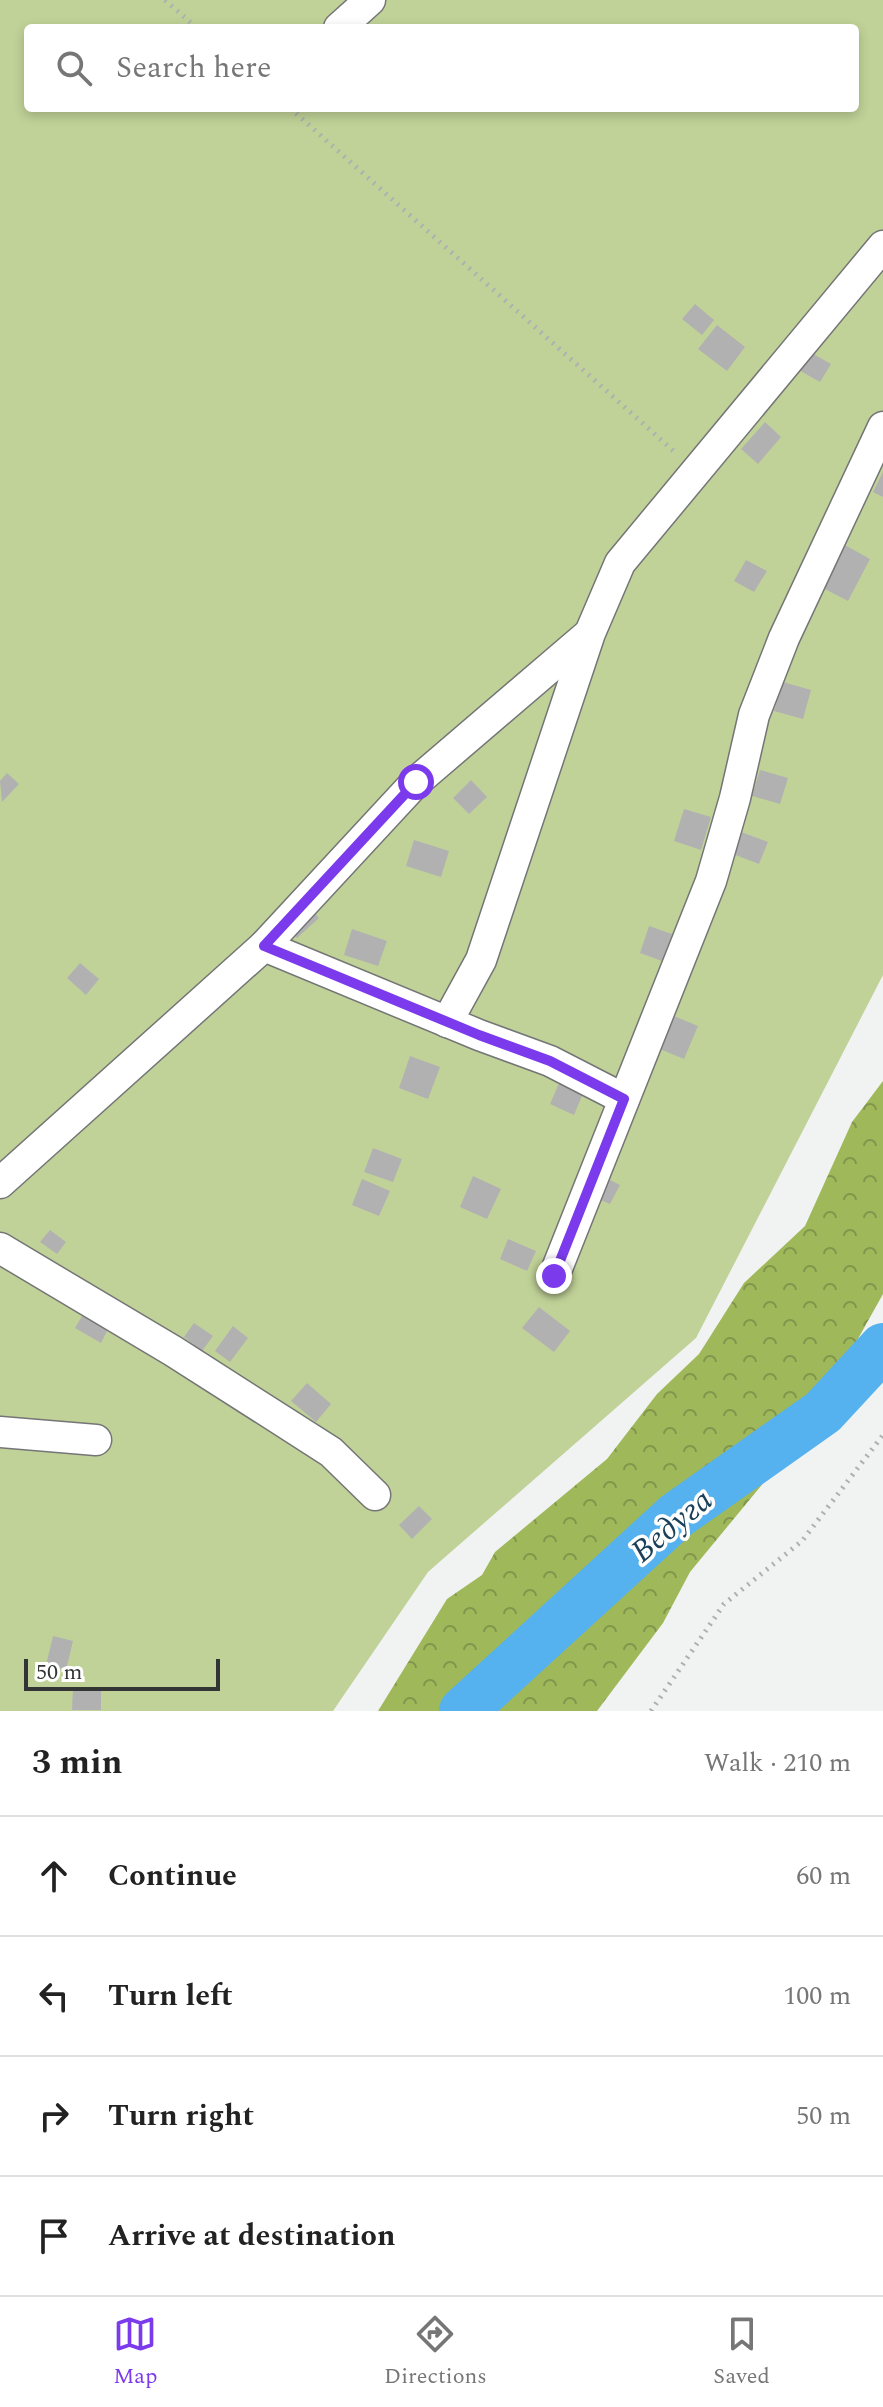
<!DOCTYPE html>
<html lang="en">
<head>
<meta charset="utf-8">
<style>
	body { margin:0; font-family:Spectral,serif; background:#f2f2f2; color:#222 }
	.scale { position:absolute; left:24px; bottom:20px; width:196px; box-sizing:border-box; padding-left:8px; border:4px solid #333434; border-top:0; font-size:22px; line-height:28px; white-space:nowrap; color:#333434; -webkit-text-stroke:6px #fff; paint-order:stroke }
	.stop { position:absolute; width:24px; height:24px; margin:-18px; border:6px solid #7c3aed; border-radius:50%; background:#fff }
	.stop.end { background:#7c3aed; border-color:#fff; box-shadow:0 2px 8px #0008 }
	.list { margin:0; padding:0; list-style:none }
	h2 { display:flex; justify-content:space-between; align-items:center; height:104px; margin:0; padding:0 32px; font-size:34px }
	h2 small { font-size:26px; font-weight:400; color:#767676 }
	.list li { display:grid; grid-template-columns:52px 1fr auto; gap:24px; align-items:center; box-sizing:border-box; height:120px; padding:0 32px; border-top:2px solid #e0e0e0 }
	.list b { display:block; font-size:30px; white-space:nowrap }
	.list em { font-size:26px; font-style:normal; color:#767676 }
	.icon { flex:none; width:44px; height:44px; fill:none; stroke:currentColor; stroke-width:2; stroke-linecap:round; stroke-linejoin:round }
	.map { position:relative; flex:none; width:883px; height:1711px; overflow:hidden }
	.search { position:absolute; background:#fff; box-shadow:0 4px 12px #0003; left:24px; right:24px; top:24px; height:88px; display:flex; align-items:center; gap:20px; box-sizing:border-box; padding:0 28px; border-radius:8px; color:#767676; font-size:30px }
	.sheet { height:584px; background:#fff }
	nav { display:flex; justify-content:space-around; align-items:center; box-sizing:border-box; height:112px; border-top:2px solid #e0e0e0; background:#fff; font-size:22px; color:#767676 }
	nav a { display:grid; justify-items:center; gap:4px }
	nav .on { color:#7c3aed }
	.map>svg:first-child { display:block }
	.green { fill:#c1d298; fill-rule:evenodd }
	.forest { fill:url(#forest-crowns) }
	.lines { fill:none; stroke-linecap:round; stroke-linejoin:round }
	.river { stroke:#55b2ee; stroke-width:48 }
	.building { fill:#b1b1b2 }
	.minor-casing { stroke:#747576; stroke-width:33 }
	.path { stroke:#afb0b0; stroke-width:5; stroke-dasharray:2 6; stroke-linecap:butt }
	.minor { stroke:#fff; stroke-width:30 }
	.route { stroke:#7c3aed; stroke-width:10 }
	.labels { text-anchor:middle; stroke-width:7; stroke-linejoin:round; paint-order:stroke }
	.water-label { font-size:32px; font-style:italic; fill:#1a4159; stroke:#fff }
</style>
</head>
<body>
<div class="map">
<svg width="883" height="1711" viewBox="0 0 883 1711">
	<defs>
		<pattern id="forest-crowns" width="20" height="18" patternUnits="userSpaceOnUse" patternTransform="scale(2)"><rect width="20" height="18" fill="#9fb85a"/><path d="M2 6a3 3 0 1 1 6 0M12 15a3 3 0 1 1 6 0" fill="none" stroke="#82964b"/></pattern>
	</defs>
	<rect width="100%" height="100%" fill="#f1f2f2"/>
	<!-- green -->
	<path class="green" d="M 0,0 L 883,0 L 883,975 L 696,1338 L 428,1572 L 333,1711 L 0,1711 ZM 28,28 L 855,28 L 855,108 L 28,108 Z"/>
	<!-- forest -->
	<polygon class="forest" points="883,1081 883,1294 807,1430 690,1572 663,1623 597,1711 378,1711 447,1599 482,1575 495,1552 607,1459 657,1394 699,1354 744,1283 805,1226 852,1122"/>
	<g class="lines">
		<!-- river -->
		<polyline class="river" points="463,1711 677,1515 823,1412 883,1347"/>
	</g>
	<!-- building -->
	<g class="building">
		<polygon points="695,304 714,320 702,335 682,319"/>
		<polygon points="717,325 745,347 727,371 698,349"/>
		<polygon points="808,351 831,364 820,382 797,369"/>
		<polygon points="765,422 781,437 758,464 741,449"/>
		<polygon points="883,472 883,497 873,492"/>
		<polygon points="843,544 870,559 848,601 821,587"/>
		<polygon points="746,560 767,571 754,592 734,581"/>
		<polygon points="783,682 811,690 803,719 774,711"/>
		<polygon points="760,770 788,778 780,804 752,796"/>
		<polygon points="7,773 19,784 2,802 0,781"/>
		<polygon points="471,780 487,797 469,814 453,798"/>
		<polygon points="684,809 711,817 701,850 674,841"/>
		<polygon points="741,832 768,842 759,864 733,854"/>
		<polygon points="414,840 449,851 441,877 406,866"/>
		<polygon points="310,908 319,918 297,938 288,929"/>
		<polygon points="649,926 672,934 662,961 640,953"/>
		<polygon points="352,929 387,941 378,966 344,955"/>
		<polygon points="80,963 99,979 86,995 67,978"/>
		<polygon points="669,1014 698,1026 684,1059 655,1047"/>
		<polygon points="410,1056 440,1067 428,1099 399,1088"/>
		<polygon points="560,1081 584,1091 574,1115 550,1104"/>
		<polygon points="373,1148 402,1159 393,1182 364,1172"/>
		<polygon points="473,1176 501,1189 487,1219 460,1207"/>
		<polygon points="606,1178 620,1185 610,1204 596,1198"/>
		<polygon points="362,1179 390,1191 379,1216 352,1205"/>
		<polygon points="50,1230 66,1242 57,1254 40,1242"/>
		<polygon points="508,1239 536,1251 527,1271 500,1259"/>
		<polygon points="539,1307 570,1331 554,1352 522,1328"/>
		<polygon points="85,1311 110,1325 101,1343 75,1328"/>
		<polygon points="194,1323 213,1336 202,1351 184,1337"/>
		<polygon points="233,1326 248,1338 230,1362 215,1351"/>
		<polygon points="307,1383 331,1404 316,1422 291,1401"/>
		<polygon points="419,1506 432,1519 412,1539 399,1525"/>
		<polygon points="53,1636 73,1641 66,1670 46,1665"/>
		<polygon points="73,1689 101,1690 101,1710 72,1710"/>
	</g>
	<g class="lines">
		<defs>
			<g id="minor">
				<polyline points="339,28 370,0"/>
				<polyline points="264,946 479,1035 550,1061 624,1099"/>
				<polyline points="447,1022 481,960 590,633 620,563 883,246"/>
				<polyline points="0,1183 264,946 416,782 589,634"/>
				<polyline points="0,1248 173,1351 331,1452 375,1495"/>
				<polyline points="554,1276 711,881 735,798 754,715 784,638 883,427"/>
				<polyline points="0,1432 96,1440"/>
			</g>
		</defs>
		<!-- minor casing -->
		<use href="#minor" class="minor-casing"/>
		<!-- path -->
		<g class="path">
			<polyline points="165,0 197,28"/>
			<polyline points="290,108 677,454"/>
			<polyline points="651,1711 724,1604 802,1541 883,1435"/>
		</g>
		<!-- minor -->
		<use href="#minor" class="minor"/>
	</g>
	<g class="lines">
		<!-- route -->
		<polyline class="route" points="416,782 264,946 479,1035 550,1061 624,1099 554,1276"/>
	</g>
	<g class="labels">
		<!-- water labels -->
		<g class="water-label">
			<text transform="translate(671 1525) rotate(-40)" y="11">Ведуга</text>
		</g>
	</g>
</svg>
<div class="scale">50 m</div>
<div class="stop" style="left:416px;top:782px"></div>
<div class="stop end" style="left:554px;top:1276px"></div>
<div class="search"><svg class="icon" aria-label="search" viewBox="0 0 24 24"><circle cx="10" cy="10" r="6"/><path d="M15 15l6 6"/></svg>Search here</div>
</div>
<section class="sheet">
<h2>3 min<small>Walk · 210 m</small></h2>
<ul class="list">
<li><svg class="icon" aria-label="ahead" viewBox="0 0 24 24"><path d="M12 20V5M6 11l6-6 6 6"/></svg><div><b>Continue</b></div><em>60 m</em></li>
<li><svg class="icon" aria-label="left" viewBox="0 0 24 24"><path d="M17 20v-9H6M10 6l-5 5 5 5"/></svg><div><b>Turn left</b></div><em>100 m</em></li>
<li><svg class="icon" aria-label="right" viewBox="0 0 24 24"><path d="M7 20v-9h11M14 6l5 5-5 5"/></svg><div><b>Turn right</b></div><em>50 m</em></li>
<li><svg class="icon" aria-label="arrive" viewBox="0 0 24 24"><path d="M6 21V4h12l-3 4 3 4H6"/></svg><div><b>Arrive at destination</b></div></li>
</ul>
</section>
<nav>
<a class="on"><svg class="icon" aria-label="map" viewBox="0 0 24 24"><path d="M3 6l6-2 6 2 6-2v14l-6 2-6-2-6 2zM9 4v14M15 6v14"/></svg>Map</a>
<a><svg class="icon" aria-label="directions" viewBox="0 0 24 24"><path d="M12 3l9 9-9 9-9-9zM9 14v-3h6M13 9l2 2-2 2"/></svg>Directions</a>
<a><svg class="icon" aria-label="saved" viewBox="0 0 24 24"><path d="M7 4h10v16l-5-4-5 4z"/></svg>Saved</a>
</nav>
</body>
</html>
